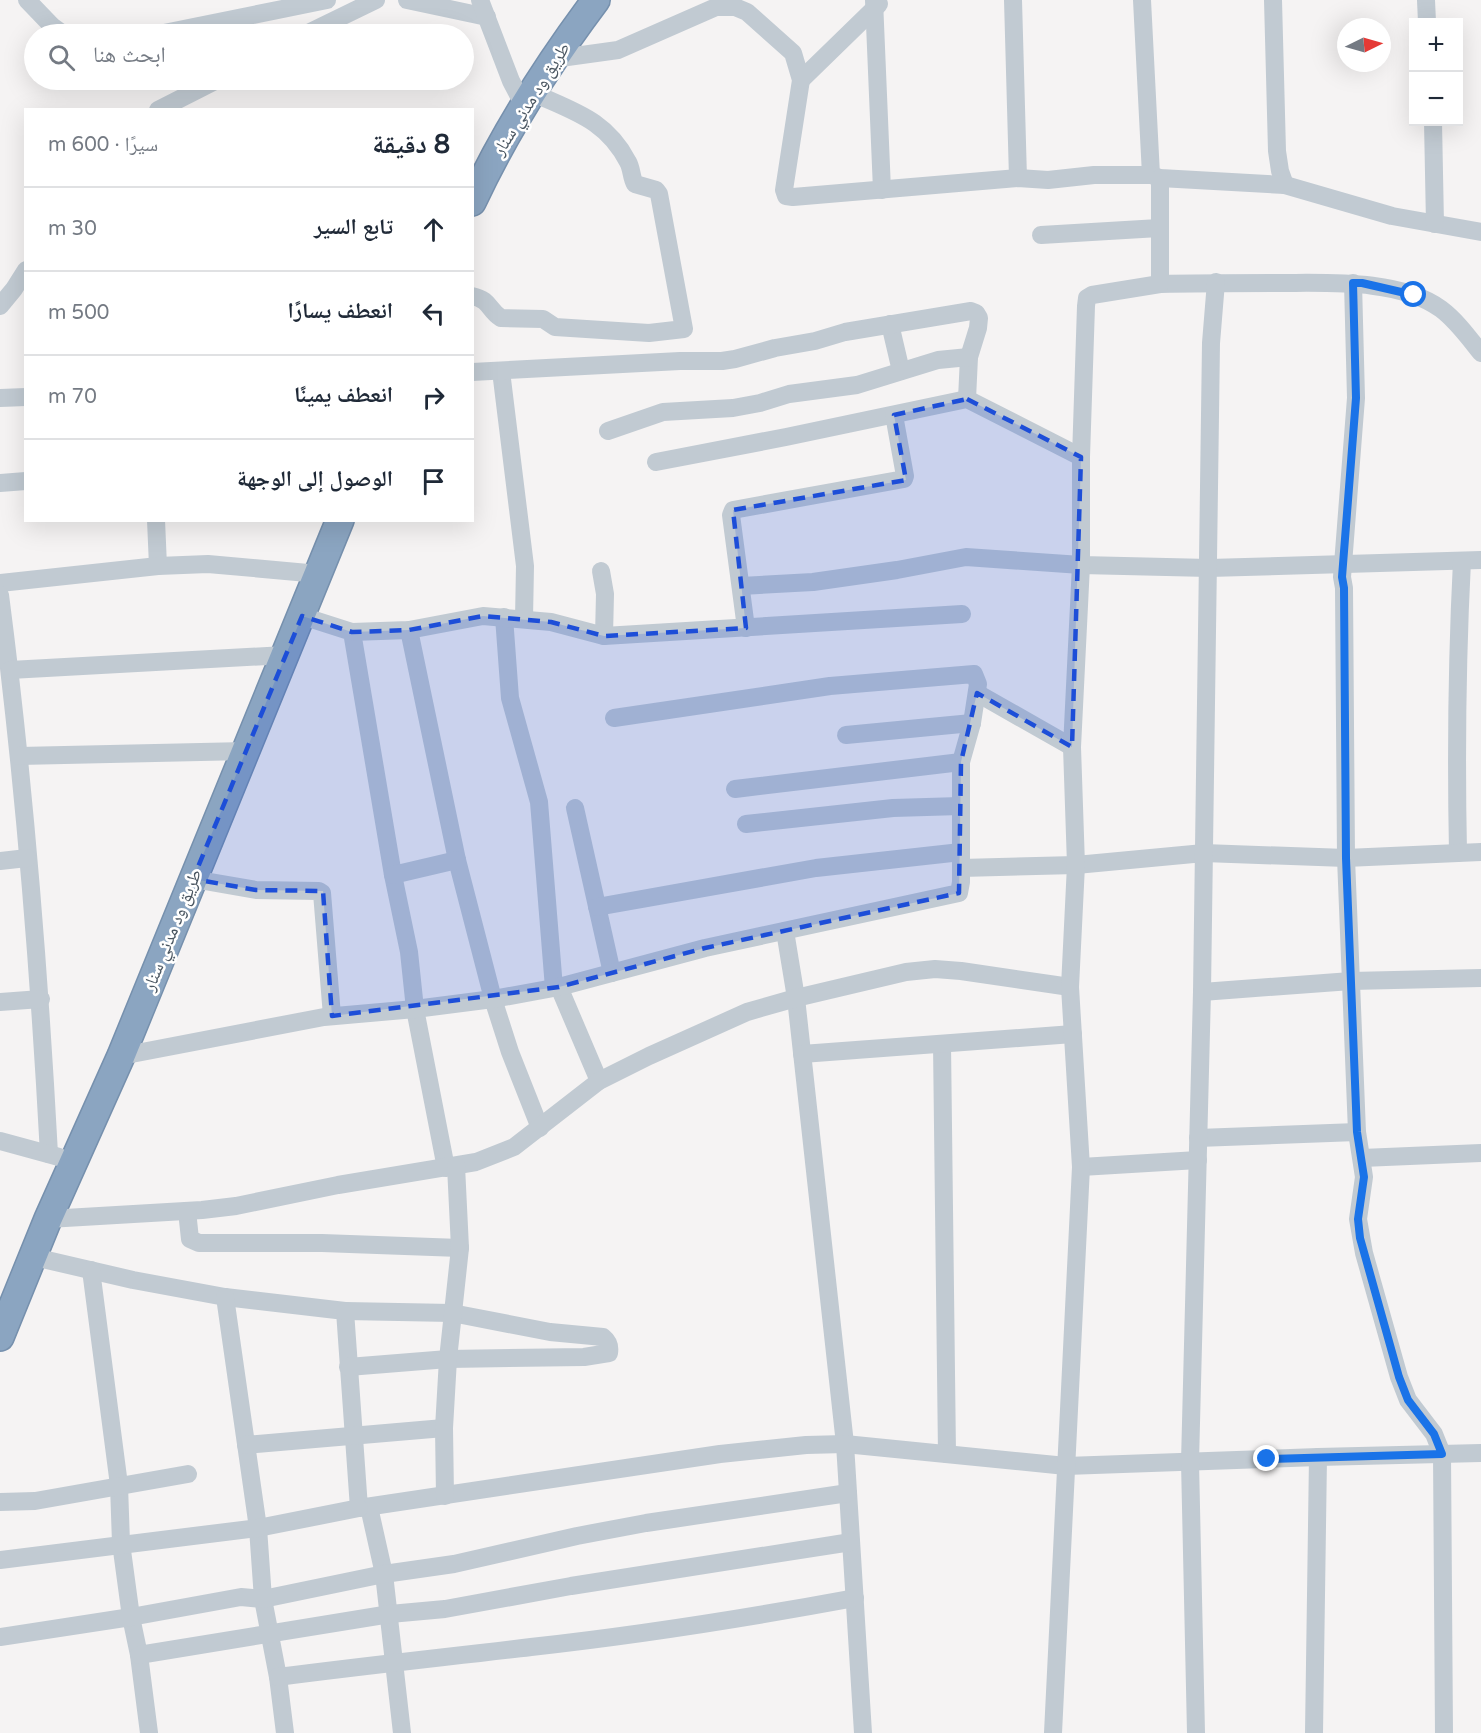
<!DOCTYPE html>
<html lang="ar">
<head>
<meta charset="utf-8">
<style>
	body { margin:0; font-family:"Varela Round","Noto Naskh Arabic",sans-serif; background:#f6f6f7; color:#1f2937; direction:rtl }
	.controls { position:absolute; right:18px; top:18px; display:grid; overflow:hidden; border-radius:0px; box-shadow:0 6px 24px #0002 }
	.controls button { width:54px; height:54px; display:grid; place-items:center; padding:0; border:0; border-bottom:2px solid #e0e1e3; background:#fff; color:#1f2937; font:30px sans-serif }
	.compass { position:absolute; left:1337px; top:18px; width:54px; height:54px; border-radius:50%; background:#fff; box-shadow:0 6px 24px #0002; rotate:85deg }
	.stop { position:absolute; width:18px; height:18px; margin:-14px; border:4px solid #1a73e8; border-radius:50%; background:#fff }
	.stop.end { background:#1a73e8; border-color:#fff; box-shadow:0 2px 6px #0008 }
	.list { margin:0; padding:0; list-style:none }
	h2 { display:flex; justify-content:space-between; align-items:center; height:78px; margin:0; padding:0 24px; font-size:26px }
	h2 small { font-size:20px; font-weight:400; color:#747a83 }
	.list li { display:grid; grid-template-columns:39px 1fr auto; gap:18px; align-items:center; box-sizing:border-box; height:84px; padding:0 24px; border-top:2px solid #e0e1e3 }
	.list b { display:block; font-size:22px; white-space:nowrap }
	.list em { font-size:20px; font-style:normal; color:#747a83 }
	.icon { flex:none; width:33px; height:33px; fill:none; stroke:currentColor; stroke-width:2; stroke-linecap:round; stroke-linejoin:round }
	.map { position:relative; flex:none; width:1481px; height:1733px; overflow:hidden; direction:ltr }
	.search { position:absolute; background:#fff; box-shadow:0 6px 24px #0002; left:24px; top:24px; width:450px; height:66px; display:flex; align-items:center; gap:15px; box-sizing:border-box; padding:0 21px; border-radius:33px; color:#747a83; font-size:22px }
	.panel { position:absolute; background:#fff; box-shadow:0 6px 24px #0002; left:24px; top:108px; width:450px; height:414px; border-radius:0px; direction:rtl }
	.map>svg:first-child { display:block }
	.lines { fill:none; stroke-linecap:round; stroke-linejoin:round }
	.highway-casing { stroke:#7690ad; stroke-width:30 }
	.minor { stroke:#c1cad2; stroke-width:18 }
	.highway { stroke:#8ba5c1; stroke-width:27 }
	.route { stroke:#1a73e8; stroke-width:8 }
	.marked { fill:#1d4ed8; fill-opacity:0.2; stroke:#1d4ed8; stroke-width:4.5; stroke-dasharray:12 8; stroke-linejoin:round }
	.labels { text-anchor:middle; stroke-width:5; stroke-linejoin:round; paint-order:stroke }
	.street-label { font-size:18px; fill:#4a5661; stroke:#fff }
</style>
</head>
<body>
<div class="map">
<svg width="1481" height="1733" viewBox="0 0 1481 1733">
	<rect width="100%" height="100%" fill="#f5f3f3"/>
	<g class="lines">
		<defs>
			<g id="highway">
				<path d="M 472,202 C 506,129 548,64 596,0"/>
				<polyline points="0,1337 48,1219 121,1056 340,520"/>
			</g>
		</defs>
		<!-- highway casing -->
		<use href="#highway" class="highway-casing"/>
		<!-- minor -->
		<g class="minor">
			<polyline points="27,0 52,26 63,34"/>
			<polyline points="407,0 487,17"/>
			<polyline points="480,0 511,81 523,104"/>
			<polyline points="874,0 882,190"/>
			<polyline points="1013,0 1018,178"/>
			<polyline points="1142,0 1151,175"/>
			<polyline points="1273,0 1277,151 1280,171 1285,185"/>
			<polyline points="1426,0 1427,22"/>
			<polyline points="159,34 327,0"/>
			<polyline points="306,34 376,0"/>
			<polyline points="553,59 618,50 716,7 735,7 747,12 793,53 801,80 784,190 786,196 793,197 1018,178 1048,180 1094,175 1151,175 1160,178 1285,185 1392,216 1481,232"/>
			<polyline points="801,80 879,4"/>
			<polyline points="158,110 217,80"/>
			<polyline points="1433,122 1435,224"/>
			<polyline points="1041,235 1159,228"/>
			<polyline points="1353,283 1356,398 1342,577 1344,588 1346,858 1357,1132 1364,1177 1358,1219 1364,1253 1399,1377 1408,1400 1434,1434 1442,1454 1444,1733"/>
			<path d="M 1160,284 C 1200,283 1240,283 1280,283 C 1329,283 1400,279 1441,309 C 1457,321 1469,338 1481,353"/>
			<path d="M 472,296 C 491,300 488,310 501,318 L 543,319 L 555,327 L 649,333 L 684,329 L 659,194 L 656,190 L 635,184 C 631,177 632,169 628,162 C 606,119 572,111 531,92"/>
			<polyline points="0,306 14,289 26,270"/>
			<polyline points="890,324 901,371"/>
			<polyline points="501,371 525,566 524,619"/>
			<polyline points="472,372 680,361 722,361 735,359 775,348 815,341 845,332 971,311 976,313 979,318 978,328 969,357 967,399"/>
			<polyline points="0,398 26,397"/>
			<polyline points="608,431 663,412 733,408 760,403 789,394 857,385 938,360 969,357"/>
			<polyline points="656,462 786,437 967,399 1081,457"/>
			<polyline points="0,483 26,481"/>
			<polyline points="156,520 158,566"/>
			<polyline points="601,571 605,594 604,636"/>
			<polyline points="0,583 158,566 208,564 319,574"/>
			<polyline points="741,586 813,582 897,570 966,557 1081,565 1209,568 1481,560"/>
			<path d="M 0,595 C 24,780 39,967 49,1154"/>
			<polyline points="302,616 352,632 393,875 409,952 415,1009 446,1168"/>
			<polyline points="504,617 510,698 539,802 554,988"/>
			<polyline points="746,628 731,515 733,510 904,479 905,476 894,415"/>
			<polyline points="409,630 457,860 493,999 510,1052 540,1128"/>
			<polyline points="352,632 409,630 483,616 551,622 604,636 962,614"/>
			<polyline points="10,670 285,655"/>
			<polyline points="977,693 1072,747"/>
			<polyline points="846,735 972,723"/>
			<polyline points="19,756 246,751"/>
			<polyline points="735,789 961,762"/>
			<polyline points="575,808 612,973"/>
			<polyline points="746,824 893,808 960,806"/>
			<path d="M 1458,853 C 1456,755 1457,658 1462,561"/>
			<polyline points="0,861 27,858"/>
			<polyline points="961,868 1076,865 1204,853 1346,858 1481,852"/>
			<polyline points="393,875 457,860"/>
			<polyline points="193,879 256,890 319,891 322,893 332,1016"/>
			<polyline points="597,907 816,868 961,852"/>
			<polyline points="785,931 796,998 845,1444 863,1733"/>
			<polyline points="559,987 599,1081"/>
			<polyline points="1202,992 1351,981 1481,978"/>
			<polyline points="0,1002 41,999"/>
			<polyline points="942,1044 947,1454"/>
			<polyline points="802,1054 1073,1034"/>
			<polyline points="121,1056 324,1017 415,1009 493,999 559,987 705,948 959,893 961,882 961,762 972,723 978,684 974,674 830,686 614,718"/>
			<polyline points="1198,1138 1357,1132"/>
			<polyline points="0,1141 59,1157"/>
			<polyline points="1362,1158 1481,1153"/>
			<polyline points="1081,1167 1198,1160"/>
			<polyline points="187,1211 190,1239 199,1243 322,1243 460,1248"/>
			<polyline points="48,1219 202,1210 236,1206 338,1185 476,1162 514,1147 599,1081 649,1056 747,1012 796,998 906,972 935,969 961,971 1070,987"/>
			<polyline points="34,1257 133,1280 225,1297 345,1311 359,1508 720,1454 806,1445 845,1444 1066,1466 1318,1457 1481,1453"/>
			<polyline points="91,1270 119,1485 121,1543 131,1617 139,1655 149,1733"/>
			<polyline points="225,1297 258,1528 263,1599 278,1677 285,1733"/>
			<path d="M 345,1311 L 452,1313 L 550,1332 L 603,1337 C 608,1341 610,1347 609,1353 L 584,1357 L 448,1359 L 348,1367"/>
			<polyline points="246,1445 444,1428"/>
			<polyline points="445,1496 444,1428 448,1359 460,1248 456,1166"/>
			<polyline points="0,1502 35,1501 188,1474"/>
			<polyline points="369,1507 384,1574 402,1733"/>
			<polyline points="0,1560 258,1528 359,1508"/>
			<polyline points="0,1637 131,1617 241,1597 263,1599 384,1574 454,1564 577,1536 646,1523 848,1493"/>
			<polyline points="139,1655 390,1614 445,1609 571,1586 851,1542"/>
			<path d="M 278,1677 C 362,1666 447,1657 531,1647 C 639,1635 747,1618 855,1598"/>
			<polyline points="1053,1733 1081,1167 1070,987 1076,865 1072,747 1081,565 1081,457 1086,306 1087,298 1092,295 1160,284 1160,178"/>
			<polyline points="1196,1733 1190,1462 1202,992 1211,343 1216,282"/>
			<polyline points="1314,1733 1318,1457"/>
		</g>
		<!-- highway -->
		<use href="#highway" class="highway"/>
	</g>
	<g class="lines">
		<!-- route -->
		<polyline class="route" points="1267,1459 1442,1454 1434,1434 1408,1400 1399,1377 1360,1238 1358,1219 1364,1177 1357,1132 1346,858 1344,588 1342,577 1356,398 1353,283 1362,283 1414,295"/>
	</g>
	<!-- marked area -->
	<path class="marked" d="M 967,399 L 1081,457 L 1072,747 L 977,693 L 961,762 L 959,893 L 705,948 L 559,987 L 332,1016 L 323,891 L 256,890 L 193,879 L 302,616 L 352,632 L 409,630 L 483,616 L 551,622 L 604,636 L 746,628 L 733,510 L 906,480 L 894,415 Z"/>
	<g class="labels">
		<!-- street labels -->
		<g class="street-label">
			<text transform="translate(531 99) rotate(-58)" y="6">طريق ود مدني سنار</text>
			<text transform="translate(172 930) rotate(-68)" y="6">طريق ود مدني سنار</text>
		</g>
	</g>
</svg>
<div class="controls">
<button>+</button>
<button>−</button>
</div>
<svg class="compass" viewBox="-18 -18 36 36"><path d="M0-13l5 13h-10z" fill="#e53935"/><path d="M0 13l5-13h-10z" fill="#747a83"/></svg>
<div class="stop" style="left:1414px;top:295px"></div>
<div class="stop end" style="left:1267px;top:1459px"></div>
<div class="search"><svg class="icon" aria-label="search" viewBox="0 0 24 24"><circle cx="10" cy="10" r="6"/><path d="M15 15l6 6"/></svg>ابحث هنا</div>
<section class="panel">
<h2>8 دقيقة<small>سيرًا · 600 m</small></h2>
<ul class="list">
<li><svg class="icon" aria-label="ahead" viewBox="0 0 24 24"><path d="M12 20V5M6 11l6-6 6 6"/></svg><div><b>تابع السير</b></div><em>30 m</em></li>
<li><svg class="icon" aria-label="left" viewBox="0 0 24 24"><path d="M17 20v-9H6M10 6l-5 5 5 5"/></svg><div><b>انعطف يسارًا</b></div><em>500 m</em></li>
<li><svg class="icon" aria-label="right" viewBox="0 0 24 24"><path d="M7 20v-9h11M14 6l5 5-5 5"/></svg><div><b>انعطف يمينًا</b></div><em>70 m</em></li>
<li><svg class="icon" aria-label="arrive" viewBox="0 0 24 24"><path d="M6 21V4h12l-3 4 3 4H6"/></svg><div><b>الوصول إلى الوجهة</b></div></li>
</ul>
</section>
</div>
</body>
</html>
